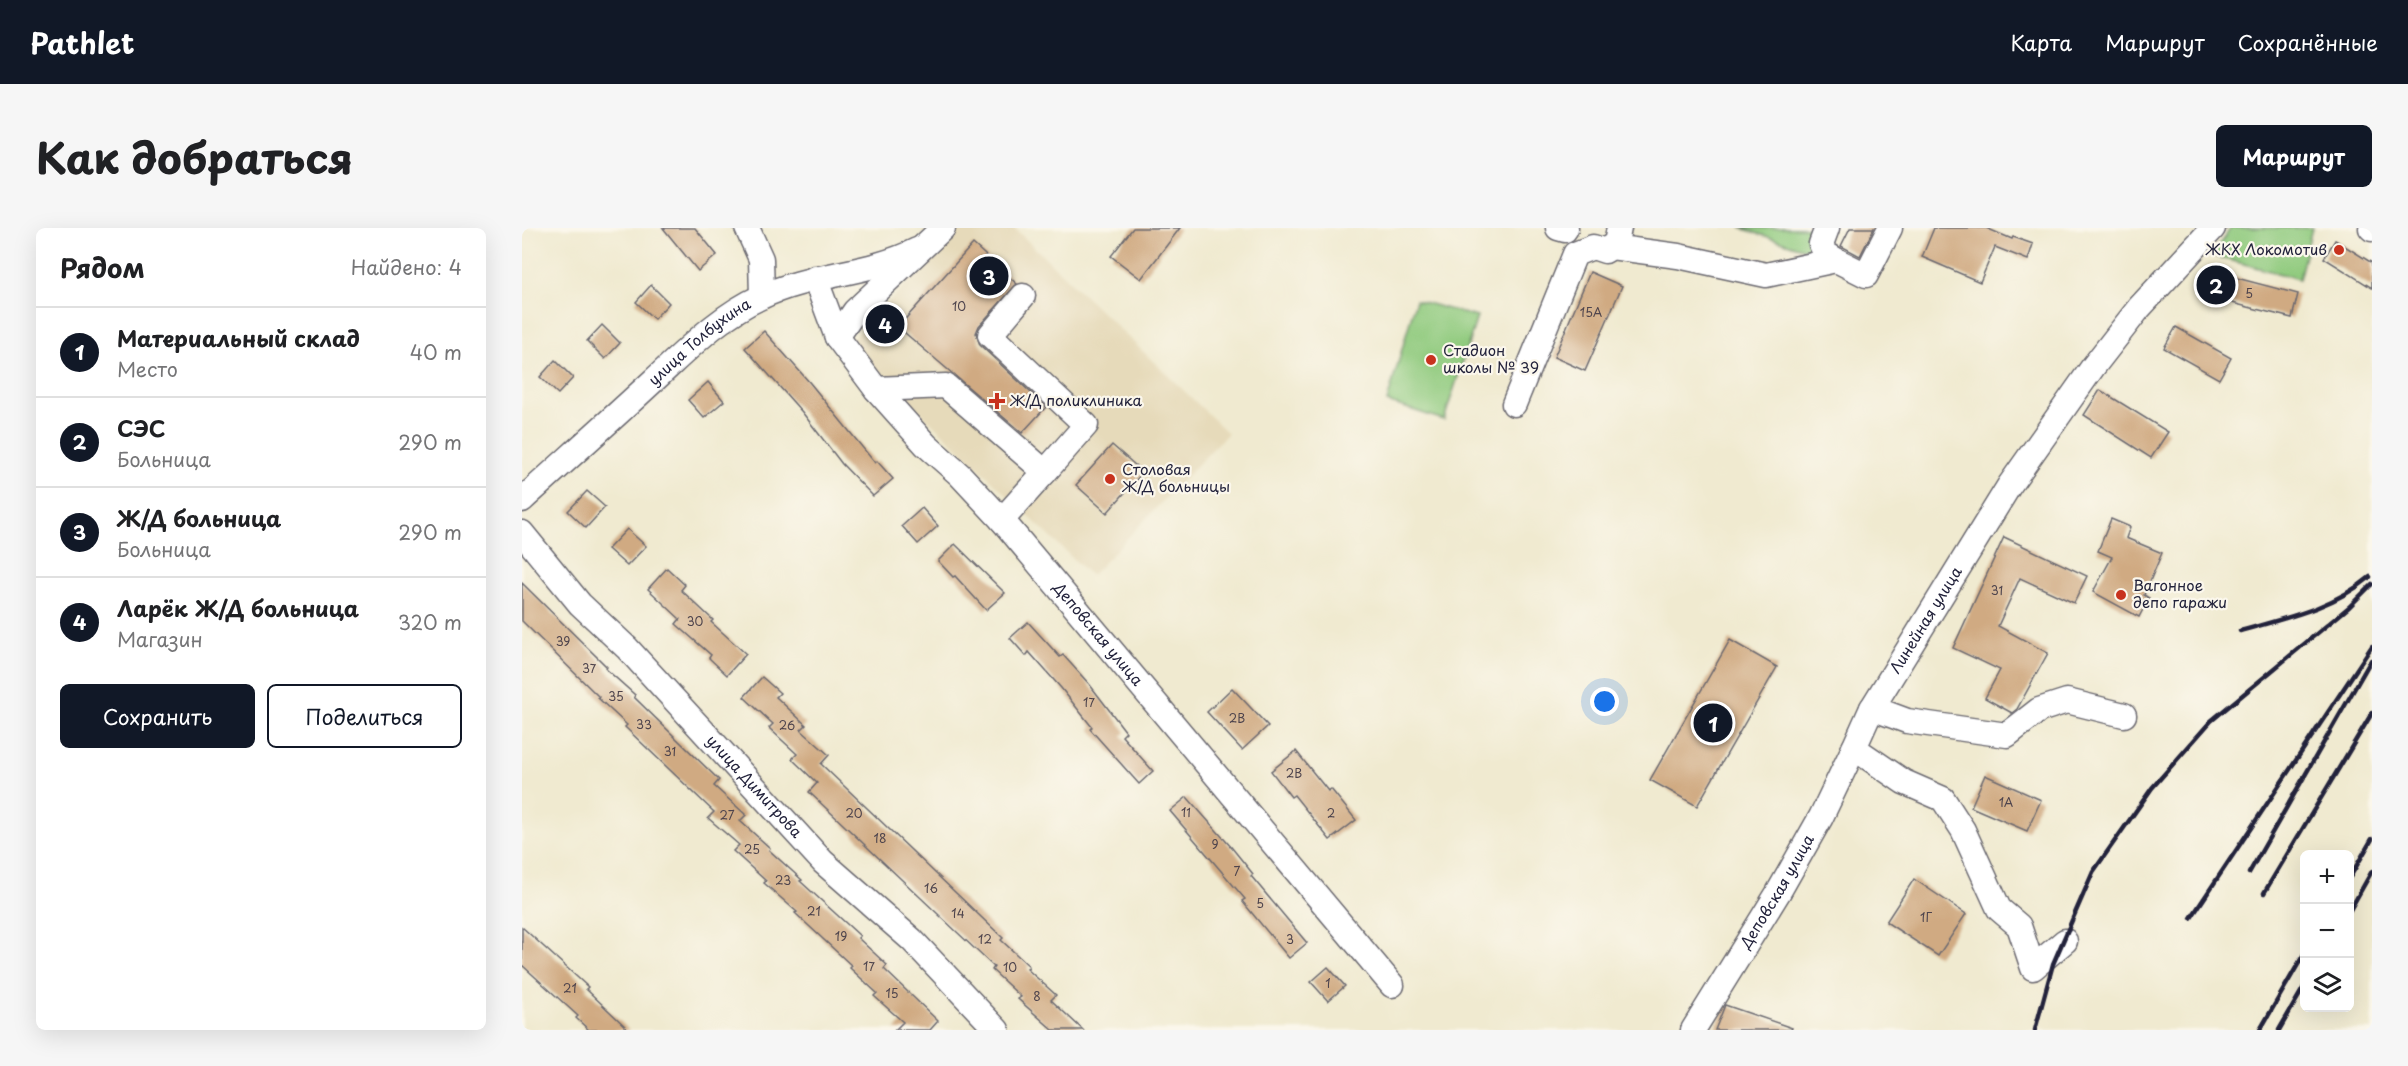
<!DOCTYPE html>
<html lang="ru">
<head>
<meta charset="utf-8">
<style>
	body { margin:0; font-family:"Playpen Sans",sans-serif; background:#f6f6f6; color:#202124 }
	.controls { position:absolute; right:18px; bottom:18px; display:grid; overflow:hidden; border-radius:9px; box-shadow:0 6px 24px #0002 }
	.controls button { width:54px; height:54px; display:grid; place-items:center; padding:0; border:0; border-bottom:2px solid #e0e0e0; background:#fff; color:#202124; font:30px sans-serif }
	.you { position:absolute; left:1083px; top:474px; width:21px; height:21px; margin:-15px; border:4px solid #fff; border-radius:50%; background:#1a73e8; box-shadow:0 0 0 9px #1a73e833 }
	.badge { display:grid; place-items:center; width:39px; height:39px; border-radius:50%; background:#111827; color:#fff; font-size:20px; font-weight:700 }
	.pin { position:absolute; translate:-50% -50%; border:3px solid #fff; box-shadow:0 2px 6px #0006 }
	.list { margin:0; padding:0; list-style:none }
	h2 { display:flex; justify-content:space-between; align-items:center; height:78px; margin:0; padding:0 24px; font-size:26px }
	h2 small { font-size:20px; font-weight:400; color:#757577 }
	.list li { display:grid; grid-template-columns:39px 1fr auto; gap:18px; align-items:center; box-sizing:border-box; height:90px; padding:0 24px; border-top:2px solid #e0e0e0 }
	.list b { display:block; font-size:22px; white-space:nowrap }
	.list p { margin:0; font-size:20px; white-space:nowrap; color:#757577 }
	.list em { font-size:20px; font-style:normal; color:#757577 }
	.actions { display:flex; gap:12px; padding:18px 24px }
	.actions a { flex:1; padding:14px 0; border:2px solid #111827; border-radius:9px; text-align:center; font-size:21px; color:#111827 }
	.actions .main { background:#111827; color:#fff }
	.icon { flex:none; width:33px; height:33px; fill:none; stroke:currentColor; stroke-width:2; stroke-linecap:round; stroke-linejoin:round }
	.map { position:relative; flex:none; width:1850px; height:802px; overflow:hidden; border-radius:9px }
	header { display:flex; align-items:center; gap:36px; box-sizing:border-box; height:84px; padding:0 30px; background:#111827; color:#fff }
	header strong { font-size:28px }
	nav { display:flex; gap:33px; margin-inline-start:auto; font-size:21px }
	.intro { display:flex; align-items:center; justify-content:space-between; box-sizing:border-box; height:144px; padding:0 36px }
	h1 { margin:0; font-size:42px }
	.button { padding:15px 27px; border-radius:9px; background:#111827; color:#fff; font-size:21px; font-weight:700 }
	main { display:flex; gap:36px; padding:0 36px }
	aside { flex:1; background:#fff; border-radius:9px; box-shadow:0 6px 24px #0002 }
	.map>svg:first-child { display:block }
	.built { fill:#e6daba }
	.green { fill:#90ca7e; stroke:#59765c; stroke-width:1.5 }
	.building { fill:#d0aa82 }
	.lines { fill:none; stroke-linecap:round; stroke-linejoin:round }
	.minor-casing { stroke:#6a686f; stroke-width:27 }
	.minor { stroke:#fff; stroke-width:24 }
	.rail { stroke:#22223b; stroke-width:4.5 }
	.poi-dot { fill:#c8321e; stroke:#fbf7ec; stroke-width:2 }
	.labels { text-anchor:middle; stroke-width:4.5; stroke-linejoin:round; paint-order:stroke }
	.number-label { font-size:12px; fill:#4e444d }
	.poi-label { font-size:15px; fill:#22223b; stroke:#fbf7ec; text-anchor:start }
	.street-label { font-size:15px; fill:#22223b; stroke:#fbf7ec }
</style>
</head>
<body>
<header>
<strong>Pathlet</strong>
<nav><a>Карта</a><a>Маршрут</a><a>Сохранённые</a></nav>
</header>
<div class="intro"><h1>Как добраться</h1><a class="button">Маршрут</a></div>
<main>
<aside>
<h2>Рядом<small>Найдено: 4</small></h2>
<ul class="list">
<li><span class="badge">1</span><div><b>Материальный склад</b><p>Место</p></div><em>40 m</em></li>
<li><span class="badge">2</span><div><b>СЭС</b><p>Больница</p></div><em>290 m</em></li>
<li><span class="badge">3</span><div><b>Ж/Д больница</b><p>Больница</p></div><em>290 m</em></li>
<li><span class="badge">4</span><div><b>Ларёк Ж/Д больница</b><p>Магазин</p></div><em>320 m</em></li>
</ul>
<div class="actions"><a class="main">Сохранить</a><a>Поделиться</a></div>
</aside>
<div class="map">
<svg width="1850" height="802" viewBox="0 0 1850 802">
	<rect width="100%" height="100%" fill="#fbf7ec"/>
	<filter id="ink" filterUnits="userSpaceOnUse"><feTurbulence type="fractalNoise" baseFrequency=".0167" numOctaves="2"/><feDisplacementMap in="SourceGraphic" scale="12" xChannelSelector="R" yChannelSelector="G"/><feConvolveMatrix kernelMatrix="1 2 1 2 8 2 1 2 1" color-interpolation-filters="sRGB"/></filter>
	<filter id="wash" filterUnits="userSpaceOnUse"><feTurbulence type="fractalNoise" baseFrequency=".008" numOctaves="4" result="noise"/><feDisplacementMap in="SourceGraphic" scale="24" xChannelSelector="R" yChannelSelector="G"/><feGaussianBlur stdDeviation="1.35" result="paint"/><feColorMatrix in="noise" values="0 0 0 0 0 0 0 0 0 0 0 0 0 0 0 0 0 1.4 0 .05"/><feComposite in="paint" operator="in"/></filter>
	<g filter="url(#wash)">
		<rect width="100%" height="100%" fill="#f0ead0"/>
		<!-- built -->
		<polygon class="built" points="437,0 492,0 706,205 569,348 327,115"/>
		<!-- green -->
		<g class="green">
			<polygon points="1219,0 1297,0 1286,22"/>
			<polygon points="1709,0 1790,0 1777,51 1689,27"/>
			<polygon points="894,72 955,89 922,192 865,174"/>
		</g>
		<g id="blocks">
			<!-- building -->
			<g class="building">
				<polygon points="141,0 173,0 195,27 176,43"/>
				<polygon points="611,0 658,0 619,51 589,28"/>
				<polygon points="1328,0 1352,0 1338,28 1319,18"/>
				<polygon points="1412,0 1464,0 1490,11 1491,9 1511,16 1506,32 1473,19 1458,54 1400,29"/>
				<polygon points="1813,12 1850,35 1850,60 1802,30"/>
				<polygon points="451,16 495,56 457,98 454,105 458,117 524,179 500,205 376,99"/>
				<polygon points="1684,42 1776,66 1770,90 1678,67"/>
				<polygon points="1068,44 1100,58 1063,143 1032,129"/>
				<polygon points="129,57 147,75 132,91 114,74"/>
				<polygon points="80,97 98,115 83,131 65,113"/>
				<polygon points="1654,99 1709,130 1697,151 1642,120"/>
				<polygon points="242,103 288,155 353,235 355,233 371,251 351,268 320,236 280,184 223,120"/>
				<polygon points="33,132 51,150 36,166 18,149"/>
				<polygon points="186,154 202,173 182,190 166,172"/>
				<polygon points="1578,162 1646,204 1629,230 1562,187"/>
				<polygon points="590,217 621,244 585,285 554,257"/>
				<polygon points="65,263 83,279 64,300 46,283"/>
				<polygon points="400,280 416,298 396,316 380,298"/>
				<polygon points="1589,291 1608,299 1604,310 1640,325 1622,367 1627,370 1617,389 1571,364 1590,329 1576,323"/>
				<polygon points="105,301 124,318 105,338 86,321"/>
				<polygon points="1482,309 1565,348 1552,375 1498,350 1476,398 1526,425 1495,481 1490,485 1463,470 1478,442 1431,420"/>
				<polygon points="433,316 483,365 464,382 433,348 431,349 416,333"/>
				<polygon points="145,340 163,357 159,362 191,392 189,394 224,426 205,447 187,430 189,427 154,396 158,391 126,361"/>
				<polygon points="0,355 85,439 84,441 113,467 112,469 197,552 192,558 224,587 218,593 248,620 247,622 280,652 278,653 338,708 336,710 365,737 362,741 416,793 408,802 373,802 381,794 352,768 355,765 328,740 330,738 273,685 275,684 242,655 244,653 211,623 217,617 186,590 192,584 103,499 105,497 76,470 77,469 0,393"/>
				<polygon points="506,394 538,429 541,427 568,457 604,504 600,508 631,543 617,556 568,501 570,499 539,460 507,424 504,428 488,410"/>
				<polygon points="1208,412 1255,439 1175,578 1128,552"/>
				<polygon points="240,449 258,465 254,469 284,497 279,502 307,527 299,536 481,710 479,712 507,738 505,741 534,767 529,772 561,802 531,802 496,771 499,769 470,742 472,739 287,564 295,555 270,531 275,526 247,500 251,496 222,469"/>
				<polygon points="710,460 746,498 720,522 685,484"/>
				<polygon points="774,523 806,563 809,561 834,592 808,612 772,567 769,569 749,543"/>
				<polygon points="1463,547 1519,572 1505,603 1449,579"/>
				<polygon points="665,569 710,620 731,646 729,648 785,715 767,730 720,673 723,671 648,583"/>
				<polygon points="1392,651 1444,686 1416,728 1364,694"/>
				<polygon points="0,699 66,759 64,761 107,802 67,802 54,790 56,788 0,737"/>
				<polygon points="806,739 823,758 806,773 789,754"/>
				<polygon points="1203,777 1270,800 1269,802 1193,802"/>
			</g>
		</g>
	</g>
	<g filter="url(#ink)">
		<use href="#blocks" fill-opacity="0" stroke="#6a686f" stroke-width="1.5"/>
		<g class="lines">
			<defs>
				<g id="minor">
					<polyline points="225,0 239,31 240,68"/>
					<polyline points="1036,0 1043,2 1044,0"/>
					<polyline points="1305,0 1299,16 1303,25 1314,32 1344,47 1368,0"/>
					<polyline points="1849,0 1850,1"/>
					<polyline points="1089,19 1156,28 1244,47 1314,32"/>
					<path id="s1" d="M 293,50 L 315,109 L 354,161 L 404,217 L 438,247 L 480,292 L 870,757"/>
					<polyline points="501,68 468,107 564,197 523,244"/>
					<polyline points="315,109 333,83 421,0"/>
					<polyline points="354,161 424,158 523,244 480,292"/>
					<polyline points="992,176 1053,26 1071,19 1083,23 1094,15 1097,0"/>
					<path id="s2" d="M 0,272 C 44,232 88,193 131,153 C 165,122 197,88 239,69 C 289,45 346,47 395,22"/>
					<path id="s3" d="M 0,305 L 58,376 L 105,420 L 301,634 L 390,712 L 475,802"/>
					<polyline points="1350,480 1385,493 1485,507 1517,482 1545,473 1602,487"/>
					<path id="s4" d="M 1543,713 L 1511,740 L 1497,698 L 1477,681 L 1441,602 L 1421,571 L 1382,554 L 1332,520 L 1350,480 L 1487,258 L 1571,139 L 1617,80 L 1691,0"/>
					<path id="s5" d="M 1171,802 L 1256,665 L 1299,589 L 1332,520"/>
				</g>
			</defs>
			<!-- minor casing -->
			<use href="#minor" class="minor-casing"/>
			<!-- minor -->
			<use href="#minor" class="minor"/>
			<!-- rail -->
			<g class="rail">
				<path d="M 1718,403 C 1764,390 1811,380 1848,349"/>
				<polyline points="1727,645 1849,432"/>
				<polyline points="1828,649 1850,611"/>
				<polyline points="1742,665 1850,485"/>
				<polyline points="1828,682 1850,643"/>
				<polyline points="1669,690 1850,418"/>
				<polyline points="1513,802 1531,736 1571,644 1630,560 1689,493 1827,379 1850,356"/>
				<polyline points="1738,802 1782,726"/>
				<polyline points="1757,802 1782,759"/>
			</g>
		</g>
	</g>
	<!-- markers -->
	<g class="poi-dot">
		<circle cx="1817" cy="22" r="6"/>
		<circle cx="909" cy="132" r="6"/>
		<path d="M472 164h6v6h6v6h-6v6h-6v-6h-6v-6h6z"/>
		<circle cx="588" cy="251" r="6"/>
		<circle cx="1599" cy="367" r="6"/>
	</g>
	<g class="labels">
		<!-- number labels -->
		<g class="number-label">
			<text x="1727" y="70">5</text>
			<text x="437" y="83">10</text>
			<text x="1069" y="89">15А</text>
			<text x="1475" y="367">31</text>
			<text x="173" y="398">30</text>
			<text x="41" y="418">39</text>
			<text x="67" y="445">37</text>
			<text x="94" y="473">35</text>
			<text x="567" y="479">17</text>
			<text x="715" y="495">2В</text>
			<text x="122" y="501">33</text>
			<text x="265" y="502">26</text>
			<text x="148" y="528">31</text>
			<text x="772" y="550">2В</text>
			<text x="1484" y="579">1А</text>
			<text x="664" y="589">11</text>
			<text x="332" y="590">20</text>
			<text x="809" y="590">2</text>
			<text x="205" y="592">27</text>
			<text x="358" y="615">18</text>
			<text x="693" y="621">9</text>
			<text x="230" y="626">25</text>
			<text x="715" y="648">7</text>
			<text x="261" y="657">23</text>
			<text x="409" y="665">16</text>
			<text x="738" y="680">5</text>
			<text x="292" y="688">21</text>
			<text x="436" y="690">14</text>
			<text x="1404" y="694">1Г</text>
			<text x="319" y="713">19</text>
			<text x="463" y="716">12</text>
			<text x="768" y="716">3</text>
			<text x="347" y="743">17</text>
			<text x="488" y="744">10</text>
			<text x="806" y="760">1</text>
			<text x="48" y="765">21</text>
			<text x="370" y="770">15</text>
			<text x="515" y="773">8</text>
		</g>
		<!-- poi labels -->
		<g class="poi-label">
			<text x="1805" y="27" text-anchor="end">ЖКХ Локомотив</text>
			<text x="921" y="128">Стадион<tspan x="921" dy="17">школы № 39</tspan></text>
			<text x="488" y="178">Ж/Д поликлиника</text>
			<text x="600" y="247">Столовая<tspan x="600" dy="17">Ж/Д больницы</tspan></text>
			<text x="1611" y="363">Вагонное<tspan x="1611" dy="17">депо гаражи</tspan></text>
		</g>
		<!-- street labels -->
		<g class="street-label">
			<text dy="5" stroke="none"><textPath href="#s2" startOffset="238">улица Толбухина</textPath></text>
			<text dy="5" stroke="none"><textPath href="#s4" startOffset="486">Линейная улица</textPath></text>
			<text dy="5" stroke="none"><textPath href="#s1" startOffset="459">Деповская улица</textPath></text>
			<text dy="5" stroke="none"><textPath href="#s3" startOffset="344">улица Димитрова</textPath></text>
			<text dy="5" stroke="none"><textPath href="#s5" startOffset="162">Деповская улица</textPath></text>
		</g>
	</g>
</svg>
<div class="controls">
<button>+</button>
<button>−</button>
<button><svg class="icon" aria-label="layers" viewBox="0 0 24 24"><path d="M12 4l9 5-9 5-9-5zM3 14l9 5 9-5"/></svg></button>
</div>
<div class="you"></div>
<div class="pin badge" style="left:1191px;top:495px">1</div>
<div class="pin badge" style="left:1694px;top:57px">2</div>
<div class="pin badge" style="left:467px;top:48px">3</div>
<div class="pin badge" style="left:363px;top:96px">4</div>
</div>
</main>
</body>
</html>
